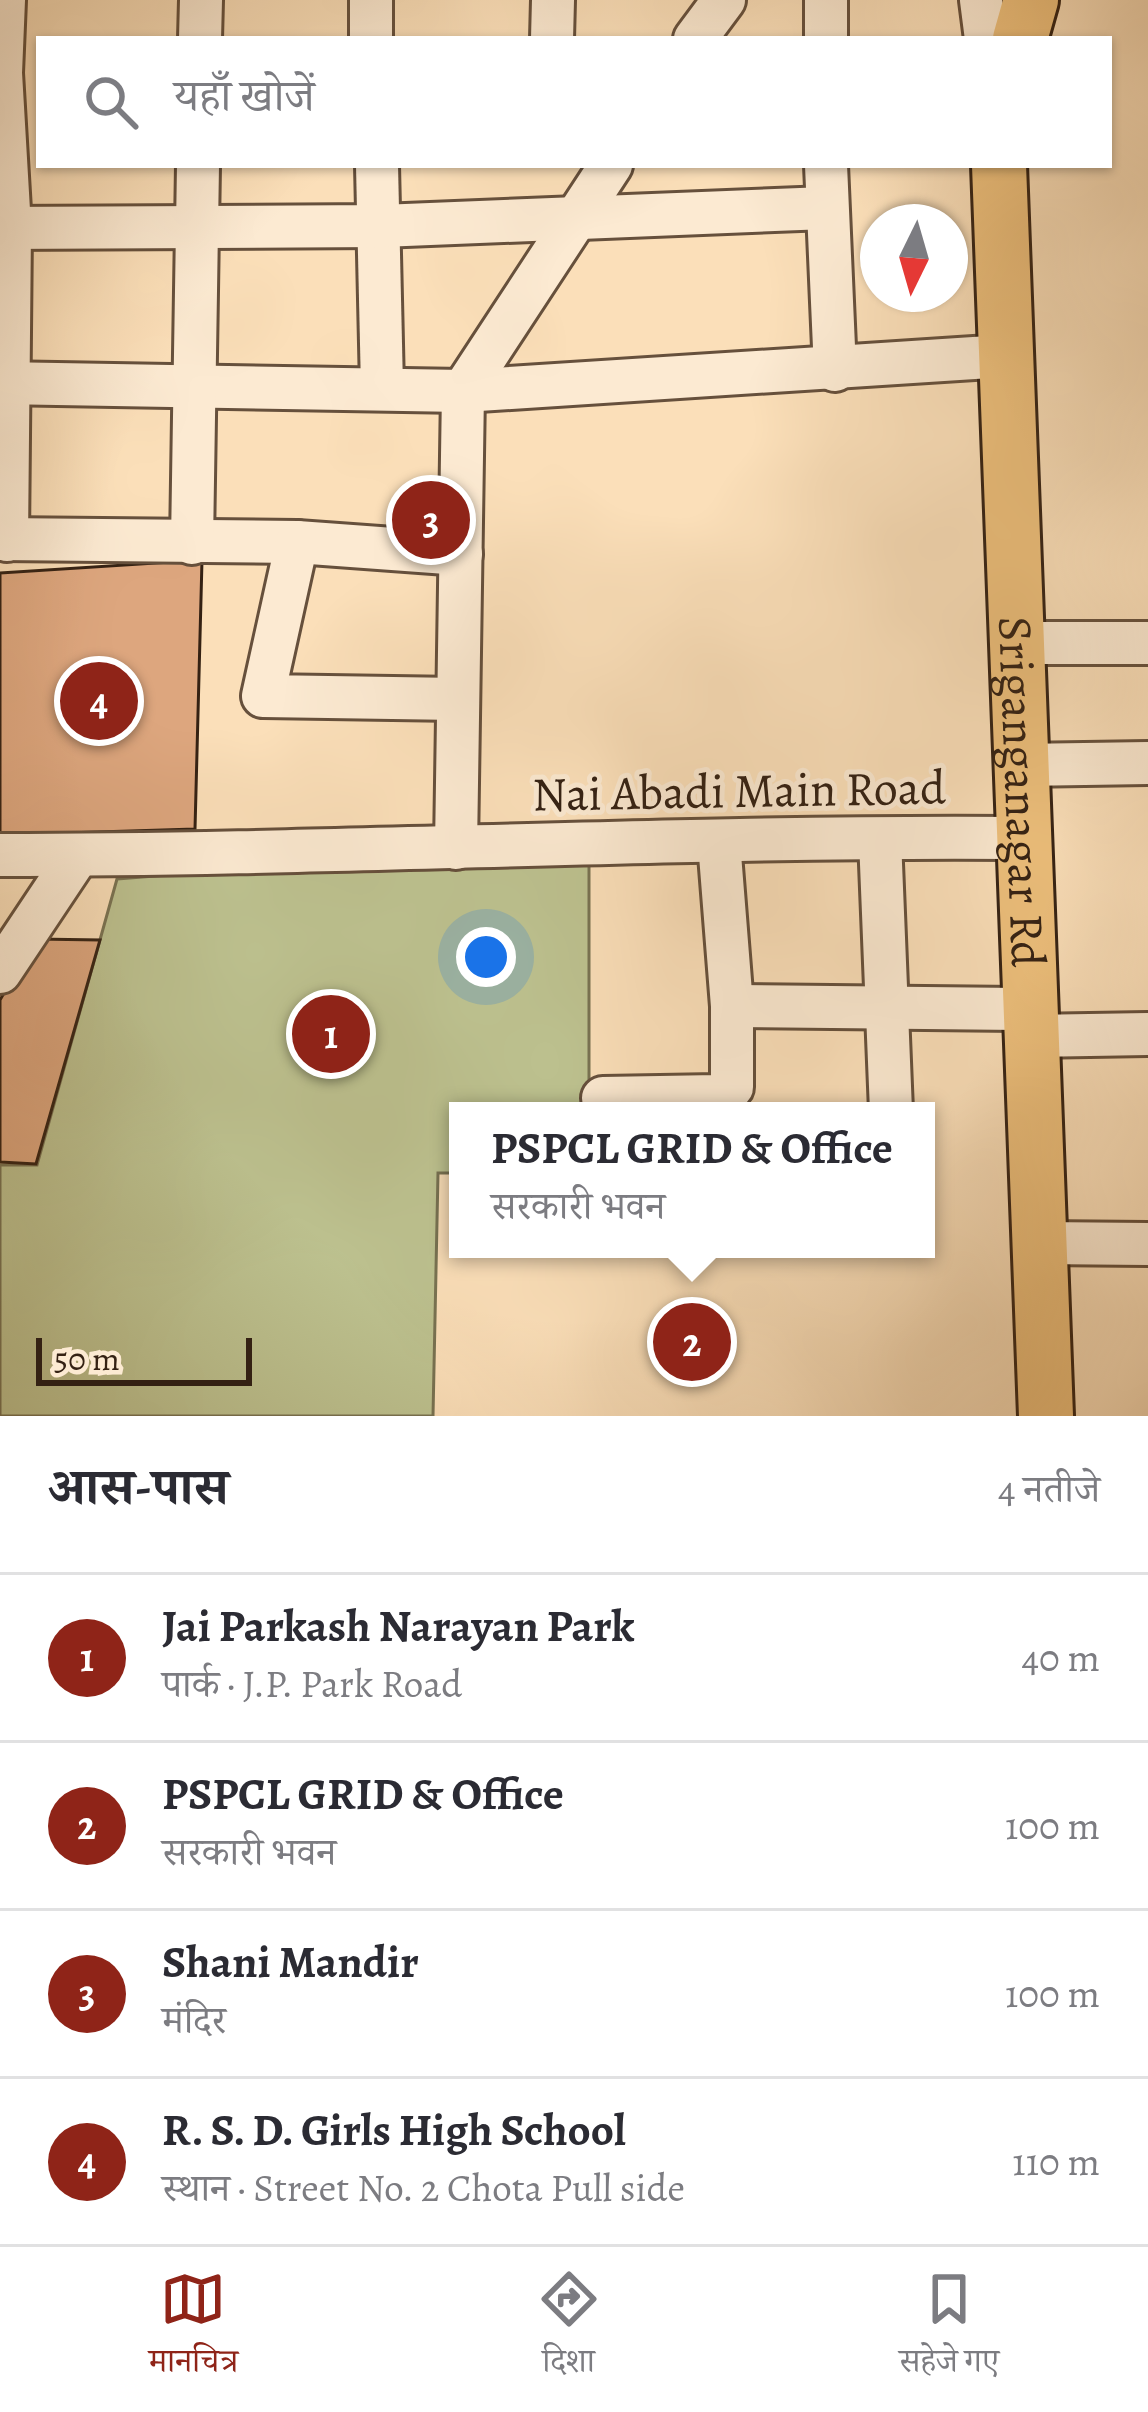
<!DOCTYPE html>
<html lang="hi">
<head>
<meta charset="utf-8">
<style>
	body { margin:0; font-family:Alegreya,"Noto Serif Devanagari",serif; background:#f7f7f7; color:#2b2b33 }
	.compass { position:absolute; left:860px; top:204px; width:108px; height:108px; border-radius:50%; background:#fff; box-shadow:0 3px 9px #0004; rotate:185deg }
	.scale { position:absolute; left:36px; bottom:30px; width:216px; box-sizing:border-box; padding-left:12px; border:6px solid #342113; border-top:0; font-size:33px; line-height:42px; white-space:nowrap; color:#342113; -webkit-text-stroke:9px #fcead2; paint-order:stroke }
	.you { position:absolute; left:486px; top:957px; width:42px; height:42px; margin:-30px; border:9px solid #fff; border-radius:50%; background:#1a73e8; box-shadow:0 0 0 18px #1a73e833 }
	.badge { display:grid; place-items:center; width:78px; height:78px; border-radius:50%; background:#8f2418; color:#fff; font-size:39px; font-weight:700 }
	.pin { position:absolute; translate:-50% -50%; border:6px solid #fff; box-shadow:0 3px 12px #0006 }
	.popup { position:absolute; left:449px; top:1102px; width:486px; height:156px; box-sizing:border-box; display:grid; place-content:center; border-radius:0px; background:#fff; filter:drop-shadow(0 3px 9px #0005); font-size:39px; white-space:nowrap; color:#7c7c81 }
	.popup b { font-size:45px; color:#2b2b33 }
	.popup::after { content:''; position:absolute; left:50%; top:100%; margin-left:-24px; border:24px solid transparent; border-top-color:#fff }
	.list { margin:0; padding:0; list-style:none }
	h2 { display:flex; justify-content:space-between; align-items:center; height:156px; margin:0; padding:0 48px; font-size:51px }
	h2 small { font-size:39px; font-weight:400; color:#7c7c81 }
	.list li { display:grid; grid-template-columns:78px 1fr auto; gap:36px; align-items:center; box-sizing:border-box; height:168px; padding:0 48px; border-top:3px solid #e1e1e2 }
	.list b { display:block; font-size:45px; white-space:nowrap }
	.list p { margin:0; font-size:39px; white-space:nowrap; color:#7c7c81 }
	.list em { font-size:39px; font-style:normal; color:#7c7c81 }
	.icon { flex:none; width:66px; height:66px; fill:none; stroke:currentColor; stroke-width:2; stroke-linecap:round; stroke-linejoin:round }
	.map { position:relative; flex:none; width:1148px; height:1416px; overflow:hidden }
	.search { position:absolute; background:#fff; box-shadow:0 3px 9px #0004; left:36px; right:36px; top:36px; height:132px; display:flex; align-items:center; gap:30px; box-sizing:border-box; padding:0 42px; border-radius:0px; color:#7c7c81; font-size:45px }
	.sheet { height:828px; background:#fff }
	nav { display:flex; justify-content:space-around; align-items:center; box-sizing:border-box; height:168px; border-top:3px solid #e1e1e2; background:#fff; font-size:33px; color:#7c7c81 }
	nav a { display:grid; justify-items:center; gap:6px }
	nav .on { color:#8f2418 }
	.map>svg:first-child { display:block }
	.green { fill:#bdc290; stroke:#787252; stroke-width:3 }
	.building { fill:#dda67e; stroke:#342113; stroke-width:3 }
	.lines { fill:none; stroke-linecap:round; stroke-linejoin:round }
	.minor-casing { stroke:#66503c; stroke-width:48 }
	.major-casing { stroke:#342113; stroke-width:60 }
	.minor { stroke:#fcead2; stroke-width:42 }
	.major { stroke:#eec07c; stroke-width:54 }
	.labels { text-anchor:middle; stroke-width:10; stroke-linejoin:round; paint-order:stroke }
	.street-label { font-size:48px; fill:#342113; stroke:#fcead2 }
</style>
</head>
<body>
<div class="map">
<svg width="1148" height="1416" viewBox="0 0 1148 1416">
	<rect width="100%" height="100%" fill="#fbdfb9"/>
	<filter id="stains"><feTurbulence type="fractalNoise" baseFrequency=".00167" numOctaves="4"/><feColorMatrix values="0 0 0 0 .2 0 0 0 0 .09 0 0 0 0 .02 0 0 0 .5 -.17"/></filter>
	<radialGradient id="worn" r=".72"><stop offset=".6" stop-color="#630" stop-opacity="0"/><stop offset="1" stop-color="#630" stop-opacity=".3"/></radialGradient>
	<!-- green -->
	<polygon class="green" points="589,842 589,1111 458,1111 458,1173 438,1173 433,1416 0,1416 0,1165 37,1165 117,879"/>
	<!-- building -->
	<g class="building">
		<polygon points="202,560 195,829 0,835 0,573"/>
		<polygon points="35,939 100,940 36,1164 0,1162 0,1000"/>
	</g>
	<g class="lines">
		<defs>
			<g id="minor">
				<polyline points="4,0 1,73 10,228 7,540"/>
				<polyline points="371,0 371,39"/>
				<polyline points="826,0 826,39"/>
				<polyline points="981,0 986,39"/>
				<polyline points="200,39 201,0"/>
				<polyline points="552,39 553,0"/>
				<polyline points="695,39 724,0"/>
				<polyline points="377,165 382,388"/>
				<polyline points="826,165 835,370"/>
				<polyline points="0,228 381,226 826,208"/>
				<polyline points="0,383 463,391 1005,356"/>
				<polyline points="0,539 297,542 461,554"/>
				<polyline points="297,542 263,696 458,699"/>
				<polyline points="192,543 198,165"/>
				<polyline points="1016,643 1148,643"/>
				<polyline points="1021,765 1148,763"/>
				<polyline points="880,839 891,1111"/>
				<polyline points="456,848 463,391 611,165"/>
				<path d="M 0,855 C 342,855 683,835 1025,838"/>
				<polyline points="0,972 78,855"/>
				<polyline points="732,1006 1030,1009"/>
				<polyline points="1031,1036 1148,1034"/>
				<polyline points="603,1098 717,1096 732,1087 732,1006 719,842"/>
				<polyline points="1040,1243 1148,1244"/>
			</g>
			<g id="major">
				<polyline points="1020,39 1031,0"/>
				<path id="s1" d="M 999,165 L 1046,1416"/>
			</g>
		</defs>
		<!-- minor casing -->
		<use href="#minor" class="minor-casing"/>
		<!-- major casing -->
		<use href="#major" class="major-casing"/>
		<!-- minor -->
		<use href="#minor" class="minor"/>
		<!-- major -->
		<use href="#major" class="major"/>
	</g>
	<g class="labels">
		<!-- street labels -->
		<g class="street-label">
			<text transform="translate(739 790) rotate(-1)" y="17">Nai Abadi Main Road</text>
			<text dy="17" stroke="none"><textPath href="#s1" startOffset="627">Sriganganagar Rd</textPath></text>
		</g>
	</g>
	<rect width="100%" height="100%" filter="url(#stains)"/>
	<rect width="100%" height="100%" fill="url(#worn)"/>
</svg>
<svg class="compass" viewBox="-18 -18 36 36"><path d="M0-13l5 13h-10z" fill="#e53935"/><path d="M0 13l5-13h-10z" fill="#7c7c81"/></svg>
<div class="scale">50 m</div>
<div class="you"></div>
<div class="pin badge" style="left:331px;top:1034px">1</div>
<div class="pin badge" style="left:692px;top:1342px">2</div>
<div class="popup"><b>PSPCL GRID &amp; Office</b>सरकारी भवन</div>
<div class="pin badge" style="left:431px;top:520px">3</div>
<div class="pin badge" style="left:99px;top:701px">4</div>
<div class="search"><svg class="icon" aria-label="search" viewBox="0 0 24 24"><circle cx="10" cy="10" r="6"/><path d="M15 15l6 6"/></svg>यहाँ खोजें</div>
</div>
<section class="sheet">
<h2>आस-पास<small>4 नतीजे</small></h2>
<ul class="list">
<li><span class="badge">1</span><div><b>Jai Parkash Narayan Park</b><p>पार्क · J.P. Park Road</p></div><em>40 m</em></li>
<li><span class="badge">2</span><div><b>PSPCL GRID &amp; Office</b><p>सरकारी भवन</p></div><em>100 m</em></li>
<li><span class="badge">3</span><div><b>Shani Mandir</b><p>मंदिर</p></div><em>100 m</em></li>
<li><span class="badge">4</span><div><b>R. S. D. Girls High School</b><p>स्थान · Street No. 2 Chota Pull side</p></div><em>110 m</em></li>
</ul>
</section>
<nav>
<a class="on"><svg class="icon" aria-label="map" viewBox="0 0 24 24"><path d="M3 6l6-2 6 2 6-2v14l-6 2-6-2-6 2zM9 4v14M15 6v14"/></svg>मानचित्र</a>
<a><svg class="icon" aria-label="directions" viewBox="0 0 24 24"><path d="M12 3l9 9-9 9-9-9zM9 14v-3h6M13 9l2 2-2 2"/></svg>दिशा</a>
<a><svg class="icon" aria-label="saved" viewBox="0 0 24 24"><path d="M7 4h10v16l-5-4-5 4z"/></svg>सहेजे गए</a>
</nav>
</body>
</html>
